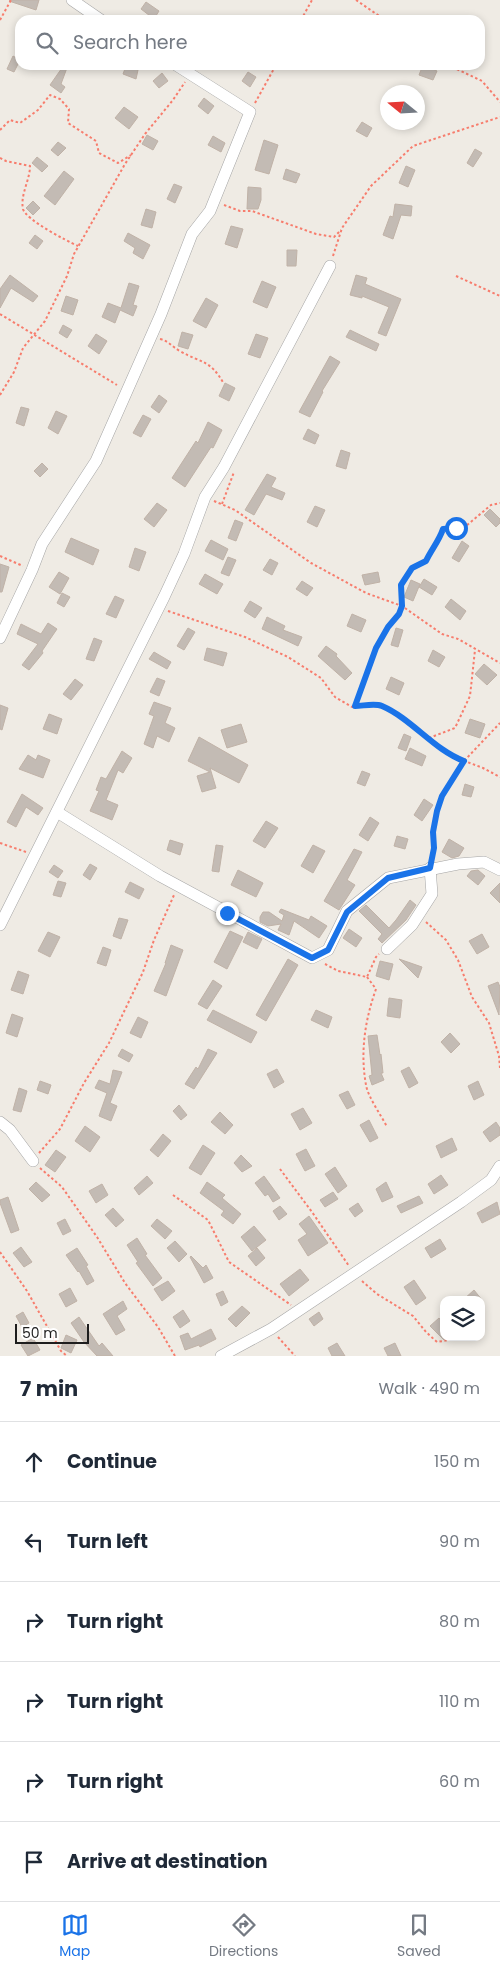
<!DOCTYPE html>
<html lang="en">
<head>
<meta charset="utf-8">
<style>
	body { margin:0; font-family:Poppins,sans-serif; background:#f2f2f3; color:#1f2937 }
	.controls { position:absolute; right:15px; bottom:15px; display:grid; overflow:hidden; border-radius:10px; box-shadow:0 2px 8px #0003 }
	.controls button { width:45px; height:45px; display:grid; place-items:center; padding:0; border:0; border-bottom:1px solid #e0e1e3; background:#fff; color:#1f2937; font:25px sans-serif }
	.compass { position:absolute; left:380px; top:85px; width:45px; height:45px; border-radius:50%; background:#fff; box-shadow:0 2px 8px #0003; rotate:288deg }
	.scale { position:absolute; left:15px; bottom:12px; width:74px; box-sizing:border-box; padding-left:5px; border:2px solid #1e1e1e; border-top:0; font-size:14px; line-height:18px; white-space:nowrap; color:#1e1e1e; -webkit-text-stroke:4px #fff; paint-order:stroke }
	.stop { position:absolute; width:15px; height:15px; margin:-11px; border:4px solid #1a73e8; border-radius:50%; background:#fff }
	.stop.end { background:#1a73e8; border-color:#fff; box-shadow:0 1px 5px #0008 }
	.list { margin:0; padding:0; list-style:none }
	h2 { display:flex; justify-content:space-between; align-items:center; height:65px; margin:0; padding:0 20px; font-size:21px }
	h2 small { font-size:16px; font-weight:400; color:#747a83 }
	.list li { display:grid; grid-template-columns:32px 1fr auto; gap:15px; align-items:center; box-sizing:border-box; height:80px; padding:0 20px; border-top:1px solid #e0e1e3 }
	.list b { display:block; font-size:19px; white-space:nowrap }
	.list em { font-size:16px; font-style:normal; color:#747a83 }
	.icon { flex:none; width:28px; height:28px; fill:none; stroke:currentColor; stroke-width:2; stroke-linecap:round; stroke-linejoin:round }
	.map { position:relative; flex:none; width:500px; height:1356px; overflow:hidden }
	.search { position:absolute; background:#fff; box-shadow:0 2px 8px #0003; left:15px; right:15px; top:15px; height:55px; display:flex; align-items:center; gap:12px; box-sizing:border-box; padding:0 18px; border-radius:15px; color:#747a83; font-size:19px }
	.sheet { height:545px; background:#fff }
	nav { display:flex; justify-content:space-around; align-items:center; box-sizing:border-box; height:70px; border-top:1px solid #e0e1e3; background:#fff; font-size:14px; color:#747a83 }
	nav a { display:grid; justify-items:center; gap:2px }
	nav .on { color:#1a73e8 }
	.map>svg:first-child { display:block }
	.building { fill:#c3bbb4; stroke:#c0b2a7 }
	.lines { fill:none; stroke-linecap:round; stroke-linejoin:round }
	.street-casing { stroke:#a5a5a5; stroke-width:12 }
	.path { stroke:#f77d6d; stroke-width:2; stroke-dasharray:2.5 2.5; stroke-linecap:butt }
	.street { stroke:#fff; stroke-width:11 }
	.route { stroke:#1a73e8; stroke-width:6 }
</style>
</head>
<body>
<div class="map">
<svg width="500" height="1356" viewBox="0 0 500 1356">
	<rect width="100%" height="100%" fill="#efebe4"/>
	<!-- building -->
	<g class="building">
		<polygon points="10,0 39,0 36,10 9,1"/>
		<polygon points="146,2 159,11 154,19 141,9"/>
		<polygon points="13,56 20,60 14,72 7,69"/>
		<polygon points="64,65 68,65 61,84 65,87 61,93 50,85"/>
		<polygon points="423,65 437,71 433,80 419,75"/>
		<polygon points="126,66 138,70 136,79 123,74"/>
		<polygon points="248,72 256,77 250,87 242,81"/>
		<polygon points="162,73 168,81 159,88 153,81"/>
		<polygon points="204,98 214,106 208,114 198,106"/>
		<polygon points="124,107 138,117 129,129 115,118"/>
		<polygon points="362,122 372,128 367,137 356,131"/>
		<polygon points="147,135 158,141 153,150 142,144"/>
		<polygon points="213,136 225,143 221,152 208,145"/>
		<polygon points="264,140 278,145 269,174 255,170"/>
		<polygon points="58,142 66,148 58,156 51,150"/>
		<polygon points="475,149 482,153 473,167 467,163"/>
		<polygon points="37,157 48,166 42,172 32,163"/>
		<polygon points="406,166 415,170 408,187 399,183"/>
		<polygon points="286,169 300,174 296,183 283,179"/>
		<polygon points="64,171 74,179 55,205 44,196"/>
		<polygon points="174,184 182,187 175,203 167,199"/>
		<polygon points="248,187 261,188 261,200 258,209 247,209"/>
		<polygon points="33,201 40,208 33,215 26,208"/>
		<polygon points="395,204 412,206 411,216 401,215 393,239 383,235 390,216 393,217"/>
		<polygon points="146,209 156,212 152,228 141,225"/>
		<polygon points="231,226 243,229 237,248 225,244"/>
		<polygon points="128,233 150,245 143,259 133,253 135,248 124,241"/>
		<polygon points="35,235 43,241 37,249 29,243"/>
		<polygon points="287,250 297,250 296,266 287,266"/>
		<polygon points="10,275 38,296 33,302 11,288 0,308 0,289"/>
		<polygon points="356,275 367,278 365,284 401,299 386,336 378,333 389,307 362,296 362,298 350,295"/>
		<polygon points="262,281 276,287 267,308 253,302"/>
		<polygon points="129,283 139,286 133,305 137,306 133,316 120,310 115,323 102,317 108,303 121,308"/>
		<polygon points="66,296 78,300 73,315 61,311"/>
		<polygon points="206,298 218,305 206,328 193,321"/>
		<polygon points="63,325 72,330 67,338 59,333"/>
		<polygon points="350,330 379,344 376,351 346,337"/>
		<polygon points="182,332 193,335 188,349 178,346"/>
		<polygon points="96,334 107,341 99,354 88,346"/>
		<polygon points="256,334 268,338 260,358 248,354"/>
		<polygon points="330,356 340,362 322,391 323,392 310,417 299,412"/>
		<polygon points="225,383 235,388 229,401 219,396"/>
		<polygon points="159,395 167,401 159,413 151,407"/>
		<polygon points="21,407 29,409 24,426 16,423"/>
		<polygon points="56,411 67,416 58,434 48,428"/>
		<polygon points="143,415 151,419 141,437 133,433"/>
		<polygon points="208,422 222,430 213,448 211,447 185,487 172,478 196,441 198,443"/>
		<polygon points="308,429 319,435 315,444 303,439"/>
		<polygon points="341,450 350,453 346,469 336,466"/>
		<polygon points="42,463 48,469 40,477 34,471"/>
		<polygon points="267,474 276,478 271,487 285,493 282,500 266,494 254,515 245,510"/>
		<polygon points="157,503 167,510 154,527 144,519"/>
		<polygon points="315,506 325,510 317,527 307,522"/>
		<polygon points="490,509 500,519 500,523 496,527 484,515"/>
		<polygon points="235,520 243,523 236,541 228,538"/>
		<polygon points="71,538 99,550 93,565 65,552"/>
		<polygon points="211,540 228,549 223,560 205,551"/>
		<polygon points="462,541 469,546 459,562 452,558"/>
		<polygon points="135,548 146,552 139,571 129,567"/>
		<polygon points="228,557 236,560 229,576 221,573"/>
		<polygon points="270,559 278,563 272,575 263,570"/>
		<polygon points="0,564 9,567 2,592 0,592"/>
		<polygon points="59,572 69,578 60,594 49,587"/>
		<polygon points="378,572 380,582 365,585 362,575"/>
		<polygon points="205,574 223,584 217,594 199,584"/>
		<polygon points="424,579 437,587 432,595 419,587"/>
		<polygon points="411,580 420,584 413,601 404,597"/>
		<polygon points="302,581 313,588 307,596 296,589"/>
		<polygon points="62,593 70,597 64,607 57,603"/>
		<polygon points="115,596 124,600 116,618 106,614"/>
		<polygon points="451,599 466,611 460,620 445,607"/>
		<polygon points="250,601 262,608 255,618 244,611"/>
		<polygon points="352,614 366,620 361,632 347,626"/>
		<polygon points="267,617 285,626 283,630 302,637 298,646 262,629"/>
		<polygon points="48,623 57,629 42,651 43,653 29,670 22,665 38,644 17,634 21,624 41,634"/>
		<polygon points="188,628 195,632 184,650 177,646"/>
		<polygon points="396,628 403,630 398,647 391,645"/>
		<polygon points="94,638 102,641 94,661 86,659"/>
		<polygon points="326,646 337,654 336,656 352,673 345,680 318,656"/>
		<polygon points="207,648 227,653 223,666 204,660"/>
		<polygon points="433,650 445,657 439,667 428,661"/>
		<polygon points="154,652 171,662 167,669 149,659"/>
		<polygon points="484,664 497,675 487,685 475,674"/>
		<polygon points="391,677 404,683 399,695 386,689"/>
		<polygon points="157,678 165,681 159,696 150,692"/>
		<polygon points="75,679 83,685 71,700 63,694"/>
		<polygon points="154,702 171,708 165,723 175,728 169,742 157,736 153,748 144,744 154,716 149,714"/>
		<polygon points="0,705 8,708 2,730 0,729"/>
		<polygon points="49,714 62,719 57,734 43,729"/>
		<polygon points="470,719 485,724 480,738 465,733"/>
		<polygon points="241,724 247,742 227,748 221,730"/>
		<polygon points="404,734 411,737 406,751 398,748"/>
		<polygon points="199,737 248,765 239,783 210,768 216,788 202,792 197,776 210,772 188,761"/>
		<polygon points="410,748 426,756 422,766 405,759"/>
		<polygon points="122,751 132,758 123,773 118,770 106,800 118,805 112,820 90,811 99,791 96,790 101,777 106,779"/>
		<polygon points="28,755 36,760 38,755 50,760 43,778 19,769"/>
		<polygon points="362,771 370,774 365,786 357,783"/>
		<polygon points="465,784 474,787 471,797 462,795"/>
		<polygon points="22,794 43,808 38,815 26,807 16,827 7,822"/>
		<polygon points="424,799 433,805 422,821 414,815"/>
		<polygon points="370,817 379,823 368,841 359,835"/>
		<polygon points="266,821 278,828 265,848 253,841"/>
		<polygon points="397,836 408,839 405,849 394,846"/>
		<polygon points="449,839 464,848 459,856 452,858 442,852"/>
		<polygon points="170,840 183,844 180,855 167,850"/>
		<polygon points="216,845 223,846 219,872 212,871"/>
		<polygon points="313,845 325,851 313,873 301,866"/>
		<polygon points="354,849 362,852 347,880 355,885 339,910 324,901"/>
		<polygon points="90,864 97,868 90,880 83,875"/>
		<polygon points="54,865 63,871 58,878 49,872"/>
		<polygon points="238,870 263,883 256,897 231,885"/>
		<polygon points="478,870 485,876 478,885 467,876 471,871"/>
		<polygon points="58,881 66,883 61,897 53,895"/>
		<polygon points="130,882 144,889 139,899 125,892"/>
		<polygon points="500,883 500,903 490,893"/>
		<polygon points="410,900 416,905 406,920 382,943 378,939 382,934 359,911 366,905 389,928 396,920"/>
		<polygon points="281,909 309,920 311,916 327,926 319,938 294,921 289,935 278,930 281,924 268,926 260,922 260,917 263,912 269,912 282,921 284,915 279,912"/>
		<polygon points="119,918 128,920 121,939 113,936"/>
		<polygon points="349,929 362,938 356,947 343,938"/>
		<polygon points="230,931 243,937 227,969 214,962"/>
		<polygon points="48,932 60,937 50,957 38,951"/>
		<polygon points="248,932 262,939 257,949 243,942"/>
		<polygon points="482,934 489,947 477,954 469,941"/>
		<polygon points="171,945 183,950 166,996 154,991 166,963 165,963"/>
		<polygon points="103,947 111,950 106,966 97,963"/>
		<polygon points="288,959 298,965 266,1021 256,1015"/>
		<polygon points="399,959 422,967 418,978"/>
		<polygon points="380,961 393,964 389,980 376,976"/>
		<polygon points="18,971 29,975 23,994 11,990"/>
		<polygon points="213,980 222,986 207,1009 198,1004"/>
		<polygon points="498,982 500,987 499,1015 488,986"/>
		<polygon points="389,998 402,1000 400,1018 387,1016"/>
		<polygon points="213,1010 257,1032 251,1043 207,1020"/>
		<polygon points="316,1010 332,1017 328,1028 311,1020"/>
		<polygon points="12,1014 23,1018 17,1037 6,1033"/>
		<polygon points="138,1017 148,1022 141,1038 130,1033"/>
		<polygon points="450,1033 460,1044 451,1053 441,1042"/>
		<polygon points="377,1035 380,1055 381,1054 383,1073 381,1073 384,1080 372,1085 369,1076 372,1075 368,1036"/>
		<polygon points="122,1049 133,1055 129,1062 118,1056"/>
		<polygon points="208,1049 217,1053 194,1089 185,1084 196,1067 198,1069"/>
		<polygon points="409,1067 418,1083 409,1088 401,1071"/>
		<polygon points="277,1069 284,1082 274,1088 267,1074"/>
		<polygon points="113,1070 122,1072 110,1103 117,1106 111,1121 99,1116 107,1093 95,1088 99,1080 110,1084"/>
		<polygon points="40,1081 51,1085 48,1094 37,1090"/>
		<polygon points="478,1081 484,1095 474,1100 468,1086"/>
		<polygon points="19,1088 27,1091 21,1112 13,1110"/>
		<polygon points="348,1091 355,1105 347,1109 339,1095"/>
		<polygon points="179,1105 187,1115 181,1120 173,1111"/>
		<polygon points="303,1108 312,1123 300,1130 291,1114"/>
		<polygon points="220,1112 233,1125 225,1134 211,1122"/>
		<polygon points="369,1120 378,1138 370,1142 360,1125"/>
		<polygon points="496,1122 500,1128 500,1135 490,1142 483,1132"/>
		<polygon points="85,1126 100,1137 90,1152 75,1141"/>
		<polygon points="163,1134 171,1141 158,1157 150,1150"/>
		<polygon points="452,1138 457,1150 441,1158 436,1146"/>
		<polygon points="203,1145 215,1153 201,1175 189,1168"/>
		<polygon points="306,1149 315,1166 305,1171 296,1154"/>
		<polygon points="56,1150 66,1157 55,1172 45,1165"/>
		<polygon points="241,1155 252,1166 242,1172 234,1163"/>
		<polygon points="335,1167 347,1186 338,1193 325,1174"/>
		<polygon points="441,1175 448,1185 434,1194 428,1184"/>
		<polygon points="147,1176 153,1183 139,1195 134,1188"/>
		<polygon points="264,1176 280,1198 273,1202 268,1194 265,1196 255,1183"/>
		<polygon points="36,1182 50,1195 42,1202 29,1189"/>
		<polygon points="207,1182 225,1195 222,1198 241,1214 233,1224 221,1215 224,1211 200,1193"/>
		<polygon points="386,1182 393,1197 382,1202 376,1189"/>
		<polygon points="102,1184 108,1195 96,1203 89,1191"/>
		<polygon points="333,1192 338,1199 325,1207 320,1200"/>
		<polygon points="419,1196 423,1203 401,1213 397,1206"/>
		<polygon points="8,1197 19,1230 11,1233 0,1203 0,1200"/>
		<polygon points="497,1202 500,1214 482,1223 477,1213"/>
		<polygon points="358,1203 363,1211 355,1217 349,1209"/>
		<polygon points="280,1206 287,1214 279,1220 273,1211"/>
		<polygon points="113,1208 124,1220 116,1227 105,1215"/>
		<polygon points="309,1216 328,1243 308,1256 298,1240 307,1234 299,1224"/>
		<polygon points="65,1219 71,1231 63,1235 57,1223"/>
		<polygon points="157,1219 172,1231 165,1239 151,1226"/>
		<polygon points="254,1226 266,1240 252,1251 241,1237"/>
		<polygon points="137,1238 147,1254 145,1255 162,1278 153,1286 136,1263 138,1262 127,1245"/>
		<polygon points="440,1239 446,1249 431,1258 425,1248"/>
		<polygon points="175,1241 187,1254 179,1262 167,1248"/>
		<polygon points="21,1247 32,1262 24,1267 13,1253"/>
		<polygon points="77,1248 88,1265 86,1266 94,1281 87,1285 79,1271 78,1272 66,1255"/>
		<polygon points="257,1248 265,1258 256,1266 248,1256"/>
		<polygon points="191,1256 203,1268 206,1265 213,1278 204,1283 190,1257"/>
		<polygon points="300,1269 309,1280 289,1296 280,1284"/>
		<polygon points="414,1280 426,1298 416,1305 404,1287"/>
		<polygon points="168,1281 175,1291 162,1301 154,1289"/>
		<polygon points="70,1288 77,1301 66,1307 59,1294"/>
		<polygon points="474,1290 482,1300 463,1300"/>
		<polygon points="223,1291 228,1302 221,1306 216,1294"/>
		<polygon points="123,1301 127,1309 117,1316 125,1330 116,1335 103,1314"/>
		<polygon points="242,1306 250,1313 236,1327 228,1319"/>
		<polygon points="183,1310 190,1321 180,1328 173,1317"/>
		<polygon points="23,1312 29,1323 22,1327 16,1316"/>
		<polygon points="319,1312 323,1319 314,1326 309,1319"/>
		<polygon points="79,1317 99,1346 102,1343 113,1356 97,1356 84,1342 71,1323"/>
		<polygon points="439,1318 444,1324 444,1340 430,1326"/>
		<polygon points="211,1329 216,1339 200,1347 199,1345 185,1350 180,1336 188,1333 191,1339"/>
		<polygon points="66,1335 77,1340 71,1353 61,1348"/>
		<polygon points="33,1338 40,1350 28,1356 21,1345"/>
		<polygon points="337,1343 345,1356 332,1356 328,1348"/>
		<polygon points="395,1343 401,1356 388,1356 384,1348"/>
	</g>
	<g class="lines">
		<defs>
			<g id="street">
				<polyline points="72,0 101,20"/>
				<polyline points="0,638 32,570 42,544 96,461 161,314 192,234 210,211 250,112 176,65"/>
				<polyline points="57,812 160,876 312,958 328,950 347,911 388,878 458,864 484,862 500,870"/>
				<polyline points="0,925 164,597 184,554 205,497 224,467 330,266"/>
				<polyline points="387,949 412,925 432,894 430,868"/>
				<polyline points="0,1122 10,1130 33,1161"/>
				<polyline points="221,1356 271,1329 461,1202 491,1180 500,1166"/>
			</g>
		</defs>
		<!-- street casing -->
		<use href="#street" class="street-casing"/>
		<!-- path -->
		<g class="path">
			<polyline points="356,0 385,20"/>
			<polyline points="0,20 11,0"/>
			<polyline points="301,20 312,0"/>
			<polyline points="448,65 482,81 500,102"/>
			<polyline points="255,103 276,65"/>
			<polyline points="0,130 10,120 20,123 38,110 50,95 60,99 69,109 68,123 96,141 99,153 118,163 131,155"/>
			<path d="M 0,158 L 6,161 L 30,166 C 30,180 20,195 23,209 C 26,220 67,241 78,246"/>
			<polyline points="224,205 240,211 252,211 316,234 334,237 341,230"/>
			<polyline points="333,256 342,228 371,186 413,146 500,117"/>
			<polyline points="456,276 500,296"/>
			<polyline points="0,314 117,385"/>
			<path d="M 160,339 C 169,341 172,347 180,351 C 202,364 210,359 224,384"/>
			<polyline points="0,395 14,372 23,348 45,321 67,276 74,254 125,164 145,134 173,100 185,82"/>
			<polyline points="214,501 235,510 311,563 366,593 402,606 442,634 458,639 500,663"/>
			<polyline points="222,504 234,472"/>
			<polyline points="0,556 23,566"/>
			<polyline points="168,611 245,637 288,657 321,678 335,697 352,707 381,705 419,730 454,757 483,768 500,777"/>
			<path d="M 355,707 L 376,648 L 388,627 L 399,615 L 402,606 L 401,585 L 413,568 L 426,561 C 431,550 439,541 443,529 L 466,526 L 491,505 L 500,503"/>
			<polyline points="429,738 455,728 470,696 475,650"/>
			<polyline points="0,843 26,852"/>
			<polyline points="432,858 434,848 433,831 442,797 464,761 500,723"/>
			<polyline points="426,922 446,940 458,960 472,997 489,1023 499,1056 500,1068"/>
			<polyline points="325,964 338,971 367,977 376,957 379,954"/>
			<path d="M 367,977 L 376,989 C 365,1020 360,1052 366,1085 C 368,1097 381,1115 387,1127"/>
			<polyline points="39,1153 60,1129 84,1083 109,1043 143,972 154,940 174,895"/>
			<polyline points="40,1168 62,1187 97,1237 125,1283 158,1327 175,1356"/>
			<polyline points="280,1169 312,1212 349,1266"/>
			<polyline points="173,1195 208,1220 229,1262 291,1305"/>
			<polyline points="0,1252 27,1291 61,1351 67,1356"/>
			<polyline points="362,1281 377,1294 413,1316 426,1332 437,1342 455,1339 473,1340"/>
			<polyline points="278,1337 295,1356"/>
		</g>
		<!-- street -->
		<use href="#street" class="street"/>
	</g>
	<g class="lines">
		<!-- route -->
		<path class="route" d="M 227,913 L 312,958 L 328,950 L 347,912 L 388,878 L 430,868 L 434,848 L 433,832 L 437,811 L 442,796 L 464,761 C 434,750 412,719 382,706 C 375,703 363,706 355,706 L 376,648 L 388,627 L 399,614 L 402,606 L 401,585 L 412,568 L 426,561 C 431,550 439,541 443,529 L 456,528"/>
	</g>
</svg>
<div class="controls">
<button><svg class="icon" aria-label="layers" viewBox="0 0 24 24"><path d="M12 4l9 5-9 5-9-5zM3 14l9 5 9-5"/></svg></button>
</div>
<svg class="compass" viewBox="-18 -18 36 36"><path d="M0-13l5 13h-10z" fill="#e53935"/><path d="M0 13l5-13h-10z" fill="#747a83"/></svg>
<div class="scale">50 m</div>
<div class="stop" style="left:456px;top:528px"></div>
<div class="stop end" style="left:227px;top:913px"></div>
<div class="search"><svg class="icon" aria-label="search" viewBox="0 0 24 24"><circle cx="10" cy="10" r="6"/><path d="M15 15l6 6"/></svg>Search here</div>
</div>
<section class="sheet">
<h2>7 min<small>Walk · 490 m</small></h2>
<ul class="list">
<li><svg class="icon" aria-label="ahead" viewBox="0 0 24 24"><path d="M12 20V5M6 11l6-6 6 6"/></svg><div><b>Continue</b></div><em>150 m</em></li>
<li><svg class="icon" aria-label="left" viewBox="0 0 24 24"><path d="M17 20v-9H6M10 6l-5 5 5 5"/></svg><div><b>Turn left</b></div><em>90 m</em></li>
<li><svg class="icon" aria-label="right" viewBox="0 0 24 24"><path d="M7 20v-9h11M14 6l5 5-5 5"/></svg><div><b>Turn right</b></div><em>80 m</em></li>
<li><svg class="icon" aria-label="right" viewBox="0 0 24 24"><path d="M7 20v-9h11M14 6l5 5-5 5"/></svg><div><b>Turn right</b></div><em>110 m</em></li>
<li><svg class="icon" aria-label="right" viewBox="0 0 24 24"><path d="M7 20v-9h11M14 6l5 5-5 5"/></svg><div><b>Turn right</b></div><em>60 m</em></li>
<li><svg class="icon" aria-label="arrive" viewBox="0 0 24 24"><path d="M6 21V4h12l-3 4 3 4H6"/></svg><div><b>Arrive at destination</b></div></li>
</ul>
</section>
<nav>
<a class="on"><svg class="icon" aria-label="map" viewBox="0 0 24 24"><path d="M3 6l6-2 6 2 6-2v14l-6 2-6-2-6 2zM9 4v14M15 6v14"/></svg>Map</a>
<a><svg class="icon" aria-label="directions" viewBox="0 0 24 24"><path d="M12 3l9 9-9 9-9-9zM9 14v-3h6M13 9l2 2-2 2"/></svg>Directions</a>
<a><svg class="icon" aria-label="saved" viewBox="0 0 24 24"><path d="M7 4h10v16l-5-4-5 4z"/></svg>Saved</a>
</nav>
</body>
</html>
